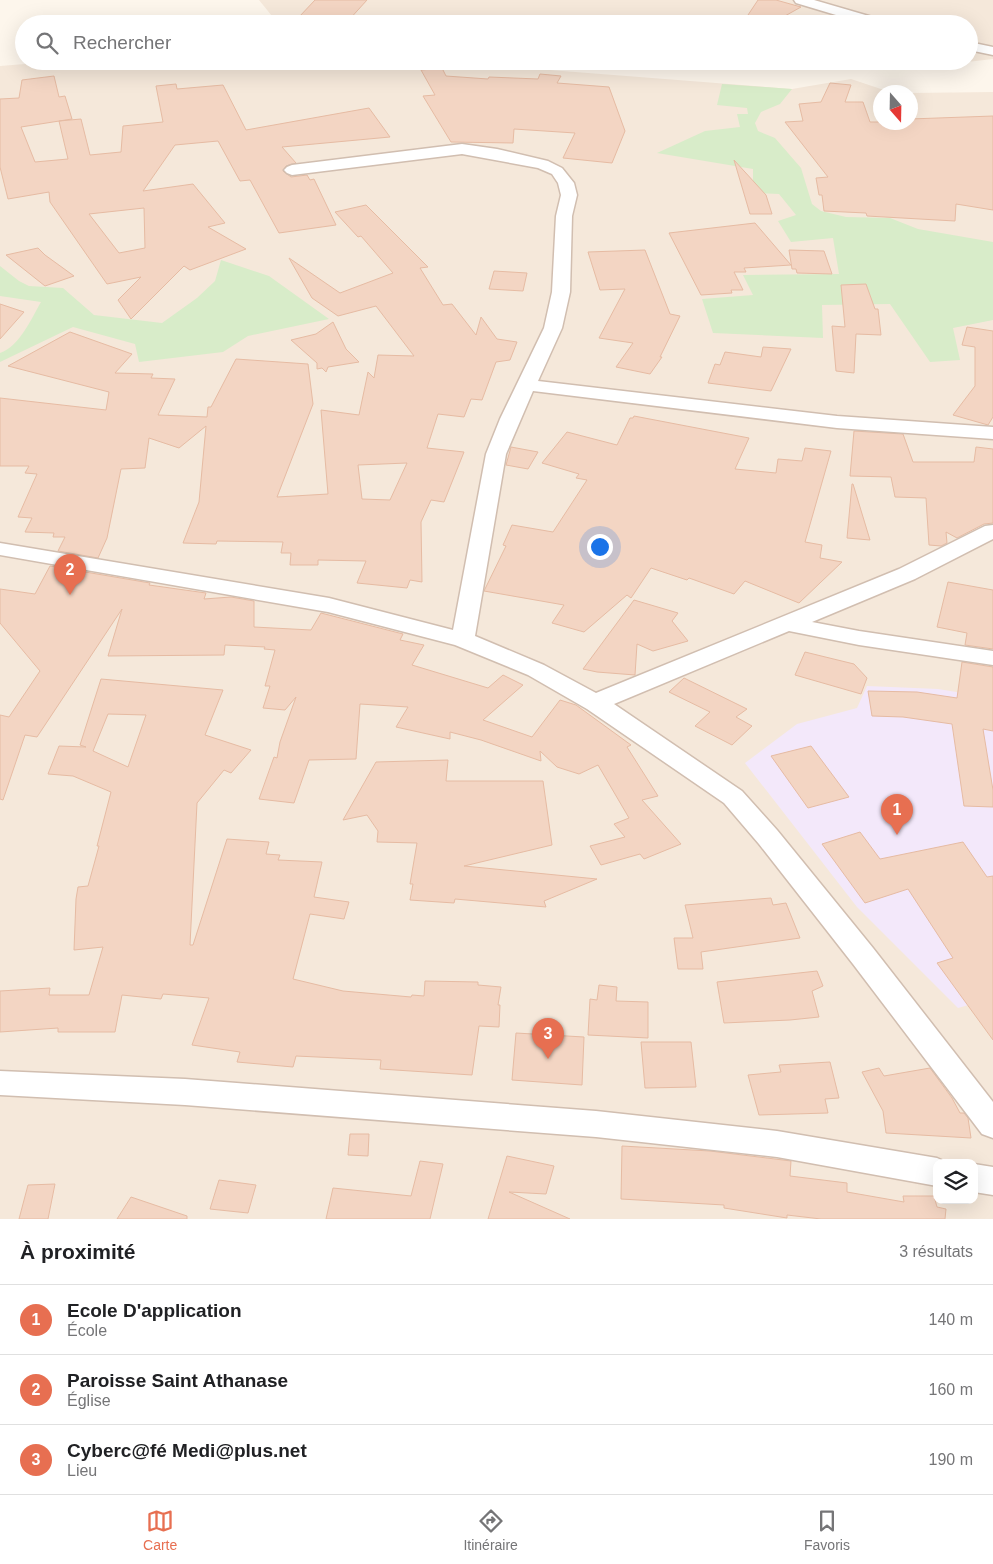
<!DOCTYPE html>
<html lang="fr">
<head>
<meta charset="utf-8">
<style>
	body { margin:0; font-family:Arial,sans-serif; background:#f6f6f6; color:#202124 }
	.controls { position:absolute; right:15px; bottom:15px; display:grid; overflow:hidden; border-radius:10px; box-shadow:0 5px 20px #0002 }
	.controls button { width:45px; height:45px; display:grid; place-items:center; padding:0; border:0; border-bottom:1px solid #e0e0e0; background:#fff; color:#202124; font:25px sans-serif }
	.compass { position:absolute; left:873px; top:85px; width:45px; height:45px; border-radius:50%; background:#fff; box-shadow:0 5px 20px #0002; rotate:160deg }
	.you { position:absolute; left:599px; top:546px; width:18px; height:18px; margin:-12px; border:4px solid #fff; border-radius:50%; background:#1a73e8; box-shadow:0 0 0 8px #1a73e833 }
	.badge { display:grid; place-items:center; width:32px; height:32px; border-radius:50%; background:#e76f51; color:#fff; font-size:16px; font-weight:700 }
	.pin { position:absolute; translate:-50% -41px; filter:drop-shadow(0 1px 2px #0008) }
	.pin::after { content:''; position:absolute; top:26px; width:18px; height:15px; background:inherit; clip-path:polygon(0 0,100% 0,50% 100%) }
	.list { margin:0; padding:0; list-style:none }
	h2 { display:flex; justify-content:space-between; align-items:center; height:65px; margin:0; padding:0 20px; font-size:21px }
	h2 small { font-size:16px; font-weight:400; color:#757577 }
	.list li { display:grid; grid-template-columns:32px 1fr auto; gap:15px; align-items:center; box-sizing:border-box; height:70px; padding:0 20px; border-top:1px solid #e0e0e0 }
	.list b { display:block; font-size:19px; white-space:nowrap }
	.list p { margin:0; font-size:16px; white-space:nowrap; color:#757577 }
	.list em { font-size:16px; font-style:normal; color:#757577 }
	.icon { flex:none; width:28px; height:28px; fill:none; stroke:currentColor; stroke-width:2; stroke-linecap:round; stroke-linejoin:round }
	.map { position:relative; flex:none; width:993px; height:1219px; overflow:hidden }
	.search { position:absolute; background:#fff; box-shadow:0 5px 20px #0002; left:15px; right:15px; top:15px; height:55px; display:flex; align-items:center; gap:12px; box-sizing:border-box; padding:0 18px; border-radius:28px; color:#757577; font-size:19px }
	.sheet { height:275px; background:#fff }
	nav { display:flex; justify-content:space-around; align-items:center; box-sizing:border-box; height:70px; border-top:1px solid #e0e0e0; background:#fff; font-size:14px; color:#757577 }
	nav a { display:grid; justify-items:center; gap:2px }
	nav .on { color:#e76f51 }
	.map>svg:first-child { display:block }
	.residential { fill:#f5e8da; fill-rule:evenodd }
	.education { fill:#f3e8fa }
	.green { fill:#d8ecc9 }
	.building { fill:#f3d5c3; stroke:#e6bba3; fill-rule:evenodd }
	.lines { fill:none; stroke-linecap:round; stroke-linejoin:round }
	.minor-casing { stroke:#d1beb0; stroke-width:3 }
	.minor { fill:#fff; fill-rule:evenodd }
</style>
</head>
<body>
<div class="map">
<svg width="993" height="1219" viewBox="0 0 993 1219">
	<rect width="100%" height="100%" fill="#fdf6ec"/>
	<!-- residential -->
	<g class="residential">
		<polygon points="259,0 993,0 993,59 923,67 896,61 969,61 969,24 304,24 276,21"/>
		<path d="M 63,61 L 210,70 L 369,61 L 473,64 L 792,89 L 851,79 L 890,92 L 880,92 L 880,122 L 910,122 L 911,93 L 993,92 L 993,1219 L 0,1219 L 0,66 ZM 937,1163 L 974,1163 L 974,1200 L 937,1200 Z"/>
	</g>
	<!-- education -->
	<polygon class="education" points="867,686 938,689 993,698 993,998 958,1008 857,907 745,763 797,724 857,708"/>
	<!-- green -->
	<g class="green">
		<polygon points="722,84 792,89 780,104 761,112 755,123 758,131 775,138 801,168 812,204 821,211 846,217 890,218 918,229 993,242 993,320 953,328 960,360 930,362 890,304 822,305 823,338 713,333 702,299 753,295 743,275 839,274 833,238 791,242 778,221 796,215 779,194 753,193 753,169 657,153 705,131 740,127 737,114 748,114 747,108 717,105"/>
		<path d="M 221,260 L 269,276 L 329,319 L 248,336 L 223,352 L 139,362 L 135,344 L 73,327 L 0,362 L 0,353 C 20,346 31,319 41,302 L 0,296 L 0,266 L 19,281 L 29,286 L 63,288 L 94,315 L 162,323 L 197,298 L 215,281 Z"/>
	</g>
	<!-- building -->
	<g class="building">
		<polygon points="315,0 367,0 348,21 299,17"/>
		<polygon points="758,0 776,0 801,7 776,21 774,24 742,24"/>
		<polygon points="442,68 446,76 488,79 489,77 538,79 540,74 561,76 557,83 609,87 625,131 612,163 563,158 575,133 514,129 513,143 451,142 423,96 435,95 421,70"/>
		<path d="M 54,76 L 59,97 L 65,96 L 72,119 L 21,127 L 35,162 L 68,159 L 59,121 L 81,119 L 90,155 L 121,152 L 123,126 L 163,122 L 156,86 L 176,84 L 177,89 L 223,85 L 246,130 L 369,108 L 390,137 L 282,147 L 296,163 L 286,166 L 283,171 L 291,177 L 307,175 L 310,180 L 314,179 L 336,225 L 279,233 L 250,180 L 240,181 L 218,141 L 175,145 L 143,191 L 193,184 L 225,223 L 208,227 L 246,249 L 190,270 L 184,266 L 131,319 L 118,300 L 141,277 L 107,284 L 50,202 L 49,192 L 8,199 L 0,167 L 0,99 L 19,98 L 22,80 ZM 144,208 L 145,248 L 119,253 L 89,214 Z"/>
		<polygon points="830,83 851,85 845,102 863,102 870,122 910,122 910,119 993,116 993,210 956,204 955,221 867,216 866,213 824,211 822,195 819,195 816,178 828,177 785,122 803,121 799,104 821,102"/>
		<polygon points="734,160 766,195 772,214 750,214"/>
		<path d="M 366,205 L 428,267 L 420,268 L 443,305 L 452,304 L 476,335 L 481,317 L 497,339 L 517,342 L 510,360 L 496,362 L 482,400 L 471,399 L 464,417 L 438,414 L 427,448 L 464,452 L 444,502 L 431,500 L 421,522 L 422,582 L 410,580 L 407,588 L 357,583 L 366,561 L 318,560 L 318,565 L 290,565 L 291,553 L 281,553 L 283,542 L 217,541 L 216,544 L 183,543 L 199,502 L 206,426 L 179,448 L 149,438 L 145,468 L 121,469 L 107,538 L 98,558 L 58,551 L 65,537 L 53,537 L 54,533 L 25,532 L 32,518 L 18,517 L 37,474 L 25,473 L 29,466 L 0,466 L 0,398 L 106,410 L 109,392 L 8,366 L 70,332 L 132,354 L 115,373 L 153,374 L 151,378 L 175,379 L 158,415 L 207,417 L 208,407 L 211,407 L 236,359 L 308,364 L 313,404 L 277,497 L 328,494 L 321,410 L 359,415 L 368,372 L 374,378 L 378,355 L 414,356 L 376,306 L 338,316 L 312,298 L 289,258 L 340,293 L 393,273 L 361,236 L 358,237 L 335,212 ZM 407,463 L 390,500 L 362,499 L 358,465 Z"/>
		<polygon points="755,223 791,265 744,268 746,272 734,272 743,290 731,290 732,293 701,295 669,233"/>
		<polygon points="38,248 45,255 74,276 45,286 6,255"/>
		<polygon points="645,250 670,314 680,316 660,357 662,357 650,374 616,367 633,343 599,338 625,289 600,290 588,252"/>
		<polygon points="789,250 824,251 832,274 797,273 796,269 792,269"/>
		<polygon points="494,271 527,273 523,291 489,289"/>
		<polygon points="866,284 875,309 878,309 881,335 856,334 854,373 836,371 832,326 845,327 841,285"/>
		<polygon points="0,304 24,312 0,339"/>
		<polygon points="333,322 346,349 359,362 328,367 326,372 322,368 317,369 317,363 291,340 316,334"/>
		<polygon points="967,327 993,331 993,417 988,425 953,415 975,386 975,347 962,345"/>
		<polygon points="763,347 791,349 771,391 708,383 715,364 720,365 725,352 761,357"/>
		<polygon points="634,416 749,438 735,469 776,473 778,459 802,461 805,448 831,451 805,542 822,545 820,558 842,562 799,603 745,581 734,594 689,578 687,580 651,568 631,598 627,595 584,632 552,623 564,605 484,591 506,546 503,545 512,525 553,532 587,480 576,478 579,474 542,463 567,432 617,445 630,418 633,418"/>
		<polygon points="854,431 903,434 913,462 974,462 976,447 993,449 993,523 984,524 957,538 946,532 947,543 941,546 929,545 926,498 895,497 891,477 850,476"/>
		<polygon points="511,447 538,452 528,469 506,465"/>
		<polygon points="852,484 853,484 870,540 847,538"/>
		<polygon points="50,566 150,583 149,585 206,593 204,599 231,597 254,601 254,627 311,630 321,613 403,634 400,640 424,645 412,665 488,688 503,675 523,685 483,720 532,737 560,700 576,705 631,745 627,747 658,796 642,800 681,844 644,859 640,854 601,865 590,846 625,837 614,824 629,818 598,765 579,774 557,767 540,751 541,761 481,740 450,732 450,739 396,727 408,707 360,704 356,759 309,760 294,803 259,799 274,757 277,758 280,742 296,697 285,710 263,708 270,686 265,686 275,650 264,649 265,647 225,645 224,655 108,656 122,609 37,737 25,735 3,800 0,799 0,715 9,717 40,671 0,623 0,589 35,594"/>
		<polygon points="948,582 993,590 993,649 965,645 967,633 937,627"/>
		<polygon points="634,600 678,613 672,621 688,641 653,651 637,644 635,675 597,672 583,669"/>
		<polygon points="805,652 854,664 867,678 861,694 795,675"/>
		<polygon points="962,662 993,667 993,731 983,729 993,790 993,807 964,806 952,724 903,717 872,716 868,691 917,692 957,698"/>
		<polygon points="684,678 747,709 736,717 752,726 732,745 695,726 710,712 669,692"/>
		<path d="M 101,679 L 223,690 L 205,735 L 251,750 L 231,773 L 224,770 L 197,803 L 190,945 L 193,945 L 227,839 L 269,842 L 266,854 L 280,855 L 278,860 L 322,862 L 314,897 L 349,902 L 344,919 L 310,914 L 293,979 L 343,991 L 411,997 L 412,995 L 424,996 L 425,981 L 478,982 L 478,985 L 501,987 L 498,1005 L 500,1005 L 499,1027 L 479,1026 L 472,1075 L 380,1069 L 381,1060 L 296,1056 L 293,1067 L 237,1062 L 240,1052 L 192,1045 L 209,998 L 163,994 L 161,999 L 122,995 L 115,1032 L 58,1032 L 58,1028 L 0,1032 L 0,991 L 50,988 L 49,995 L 89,995 L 103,947 L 74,950 L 76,899 L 78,887 L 88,886 L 99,846 L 97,846 L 111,792 L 73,776 L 48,774 L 59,746 L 86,747 L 80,745 ZM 108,714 L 146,715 L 128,767 L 93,751 Z"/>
		<polygon points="811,746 849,797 808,808 771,756"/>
		<polygon points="448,760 446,781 543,781 552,845 464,866 597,879 544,901 546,907 455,899 454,903 410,900 413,884 410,884 417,843 377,842 378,831 367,815 343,820 376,762"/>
		<polygon points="860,832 880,859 963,842 987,877 993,876 993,1040 937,963 953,958 908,889 865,903 822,844"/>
		<polygon points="771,898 773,905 786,903 800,938 701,952 703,969 678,969 674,938 693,938 685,905"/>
		<polygon points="817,971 823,986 812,991 819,1017 790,1020 724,1023 717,982"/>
		<polygon points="599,985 617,987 616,1001 648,1002 648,1038 588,1035 590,999 597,1000"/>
		<polygon points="516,1033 584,1037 582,1085 512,1080"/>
		<polygon points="641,1042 691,1042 696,1087 645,1088"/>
		<polygon points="830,1062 839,1098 825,1099 828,1113 759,1115 748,1075 781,1072 779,1065"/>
		<polygon points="879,1068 884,1076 930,1068 952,1098 960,1113 964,1113 968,1118 971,1138 886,1133 883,1111 862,1072"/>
		<polygon points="350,1134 369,1134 368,1156 348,1155"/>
		<polygon points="622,1146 710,1151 791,1161 790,1176 847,1183 847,1192 904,1202 903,1196 934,1196 937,1207 946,1209 945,1219 821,1219 787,1215 787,1218 724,1208 724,1205 621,1199"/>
		<polygon points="507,1156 554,1166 546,1194 509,1192 570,1219 488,1219"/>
		<polygon points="420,1161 443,1164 430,1219 326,1219 333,1188 411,1196"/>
		<polygon points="219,1180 256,1185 248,1213 210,1209"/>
		<polygon points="55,1184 48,1219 19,1219 28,1185"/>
		<polygon points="131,1197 187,1216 187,1219 117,1219"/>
	</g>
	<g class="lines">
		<defs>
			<g id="minor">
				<polygon points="794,0 814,0 886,21 887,24 866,24 796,3"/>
				<polygon points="969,42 993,47 993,55 969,50"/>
				<polygon points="462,144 497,149 548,161 562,168 574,183 577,195 572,216 570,292 562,328 538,381 837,416 993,427 993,439 837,428 533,391 506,454 475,636 544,665 596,693 899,569 985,526 993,525 993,539 915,579 812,622 859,631 993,651 993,665 859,645 789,631 614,704 742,791 777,830 873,948 993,1102 993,1138 982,1134 853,964 759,844 724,803 587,709 528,675 455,645 328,612 0,555 0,543 329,598 453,630 486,454 500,419 544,328 552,292 556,216 561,195 558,183 552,174 538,168 462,154 292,175 287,173 284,170 287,167 292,165"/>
				<polygon points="0,1071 185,1079 596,1111 777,1131 937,1158 948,1163 937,1163 937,1186 777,1157 596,1137 185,1105 0,1095"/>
				<polygon points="974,1164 993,1167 993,1195 974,1192"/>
			</g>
		</defs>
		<!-- minor casing -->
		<use href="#minor" class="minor-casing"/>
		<!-- minor -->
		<use href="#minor" class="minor"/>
	</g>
</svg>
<div class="controls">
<button><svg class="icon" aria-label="layers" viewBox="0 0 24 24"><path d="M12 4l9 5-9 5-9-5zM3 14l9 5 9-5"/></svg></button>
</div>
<svg class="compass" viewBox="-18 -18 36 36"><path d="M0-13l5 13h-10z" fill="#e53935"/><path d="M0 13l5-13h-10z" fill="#757577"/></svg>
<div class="you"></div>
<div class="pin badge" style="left:897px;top:835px">1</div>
<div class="pin badge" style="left:70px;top:595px">2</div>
<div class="pin badge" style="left:548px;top:1059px">3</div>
<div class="search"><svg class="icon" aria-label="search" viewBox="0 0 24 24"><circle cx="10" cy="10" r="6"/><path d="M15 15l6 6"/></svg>Rechercher</div>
</div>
<section class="sheet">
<h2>À proximité<small>3 résultats</small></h2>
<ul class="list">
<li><span class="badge">1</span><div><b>Ecole D'application</b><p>École</p></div><em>140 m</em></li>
<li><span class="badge">2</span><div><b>Paroisse Saint Athanase</b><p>Église</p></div><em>160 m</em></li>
<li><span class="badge">3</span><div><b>Cyberc@fé Medi@plus.net</b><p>Lieu</p></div><em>190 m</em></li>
</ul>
</section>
<nav>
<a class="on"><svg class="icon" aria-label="map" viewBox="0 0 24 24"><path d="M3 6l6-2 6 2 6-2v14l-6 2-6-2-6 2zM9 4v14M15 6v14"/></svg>Carte</a>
<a><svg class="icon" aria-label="directions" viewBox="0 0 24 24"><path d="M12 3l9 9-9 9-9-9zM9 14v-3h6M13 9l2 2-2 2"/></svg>Itinéraire</a>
<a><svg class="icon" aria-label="saved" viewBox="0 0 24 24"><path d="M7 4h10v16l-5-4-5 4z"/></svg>Favoris</a>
</nav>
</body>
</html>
